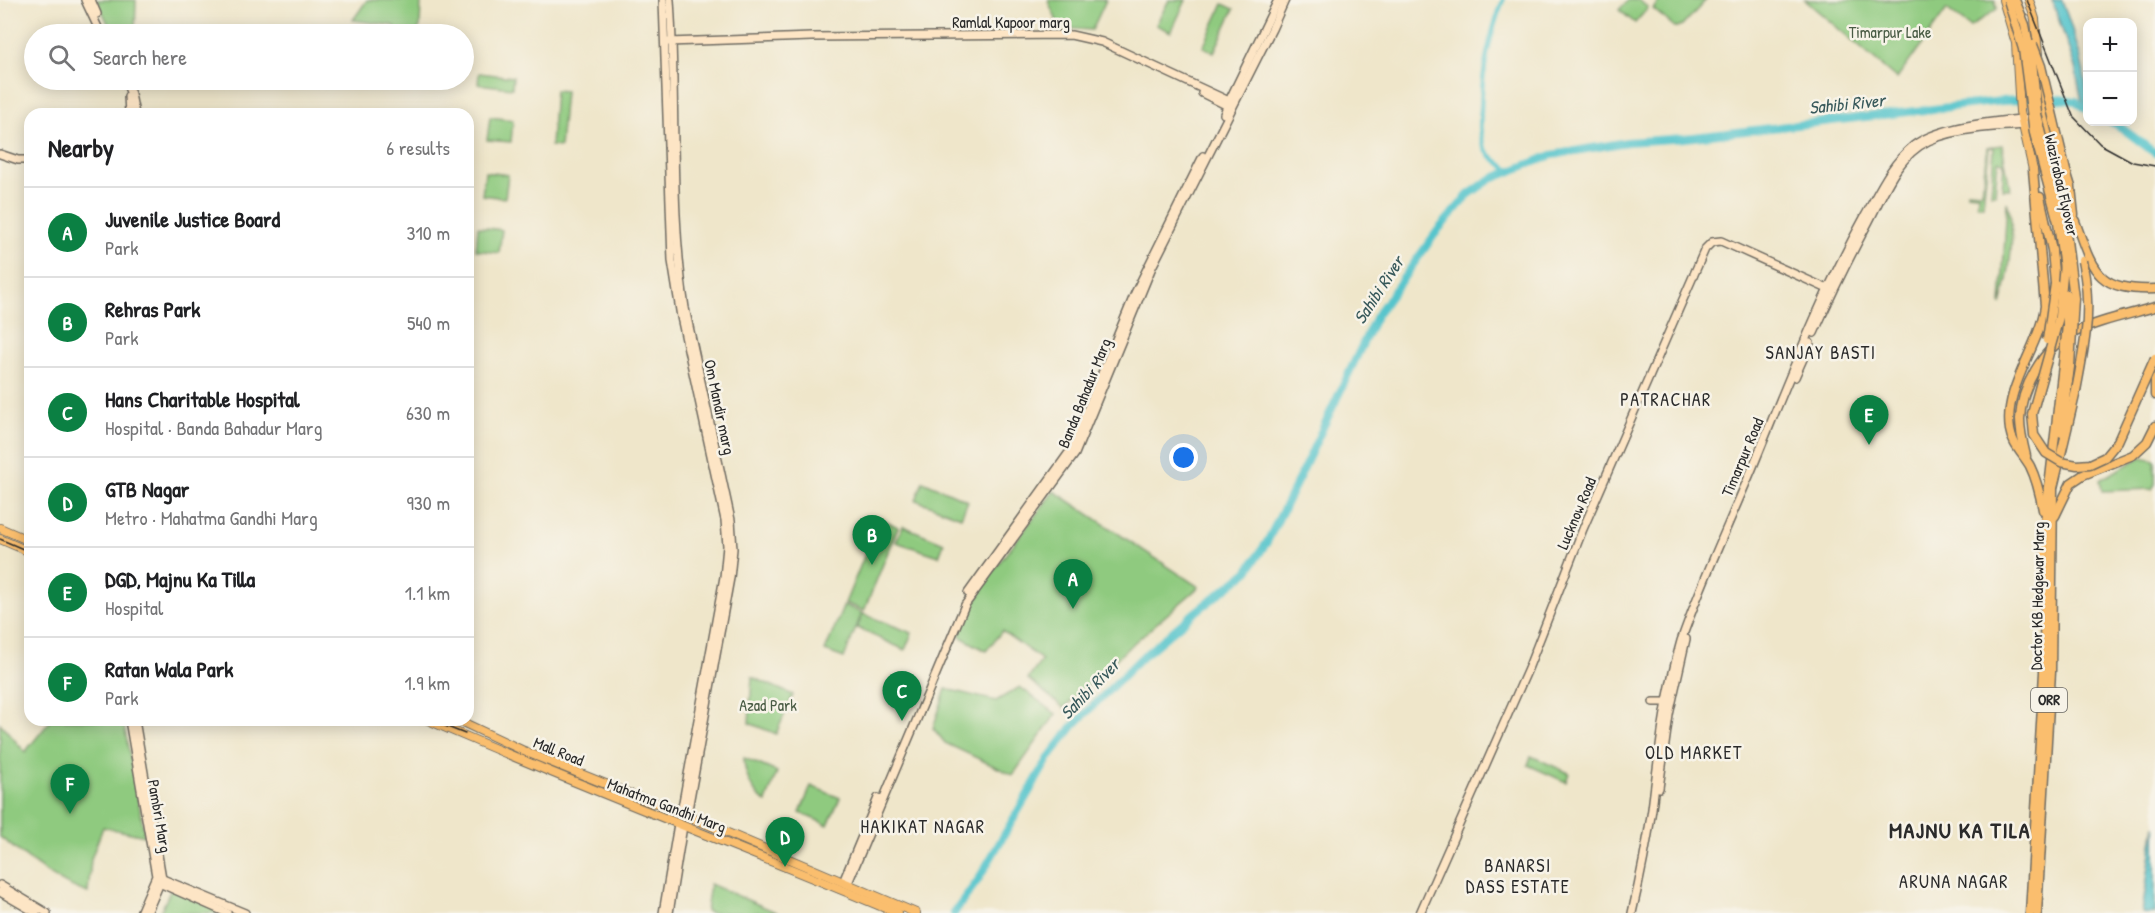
<!DOCTYPE html>
<html lang="en">
<head>
<meta charset="utf-8">
<style>
	body { margin:0; font-family:"Patrick Hand",sans-serif; background:#f6f6f6; color:#202124 }
	.controls { position:absolute; right:18px; top:18px; display:grid; overflow:hidden; border-radius:12px; box-shadow:0 3px 15px #0003 }
	.controls button { width:54px; height:54px; display:grid; place-items:center; padding:0; border:0; border-bottom:2px solid #e0e0e0; background:#fff; color:#202124; font:30px sans-serif }
	.you { position:absolute; left:1184px; top:458px; width:21px; height:21px; margin:-15px; border:4px solid #fff; border-radius:50%; background:#1a73e8; box-shadow:0 0 0 9px #1a73e833 }
	.badge { display:grid; place-items:center; width:39px; height:39px; border-radius:50%; background:#0b8043; color:#fff; font-size:20px; font-weight:700 }
	.pin { position:absolute; translate:-50% -50px; filter:drop-shadow(0 2px 3px #0008) }
	.pin::after { content:''; position:absolute; top:32px; width:21px; height:18px; background:inherit; clip-path:polygon(0 0,100% 0,50% 100%) }
	.list { margin:0; padding:0; list-style:none }
	h2 { display:flex; justify-content:space-between; align-items:center; height:78px; margin:0; padding:0 24px; font-size:26px }
	h2 small { font-size:20px; font-weight:400; color:#757577 }
	.list li { display:grid; grid-template-columns:39px 1fr auto; gap:18px; align-items:center; box-sizing:border-box; height:90px; padding:0 24px; border-top:2px solid #e0e0e0 }
	.list b { display:block; font-size:22px; white-space:nowrap }
	.list p { margin:0; font-size:20px; white-space:nowrap; color:#757577 }
	.list em { font-size:20px; font-style:normal; color:#757577 }
	.icon { flex:none; width:33px; height:33px; fill:none; stroke:currentColor; stroke-width:2; stroke-linecap:round; stroke-linejoin:round }
	.map { position:relative; flex:none; width:2155px; height:913px; overflow:hidden }
	.search { position:absolute; background:#fff; box-shadow:0 3px 15px #0003; left:24px; top:24px; width:450px; height:66px; display:flex; align-items:center; gap:15px; box-sizing:border-box; padding:0 21px; border-radius:33px; color:#757577; font-size:22px }
	.panel { position:absolute; background:#fff; box-shadow:0 3px 15px #0003; left:24px; top:108px; width:450px; height:618px; border-radius:18px }
	.map>svg:first-child { display:block }
	.green { fill:#8fca7f; stroke:#5d7a55; stroke-width:1.5 }
	.water { fill:#57c5cc; stroke:#41787c; stroke-width:1.5 }
	.lines { fill:none; stroke-linecap:round; stroke-linejoin:round }
	.canal { stroke:#57c5cc; stroke-width:4.5 }
	.river { stroke:#57c5cc; stroke-width:8 }
	.secondary-casing { stroke:#706c63; stroke-width:10 }
	.primary-casing { stroke:#706c63; stroke-width:10 }
	.highway-casing { stroke:#706c63; stroke-width:11 }
	.secondary { stroke:#fde5c5; stroke-width:7 }
	.primary { stroke:#fabe6e; stroke-width:8 }
	.highway { stroke:#fabe6e; stroke-width:8 }
	.rail { stroke:#2b2b2b; stroke-width:1.5 }
	.highway-bridge-casing { stroke:#706c63; stroke-width:11; stroke-linecap:butt }
	.highway-bridge { stroke:#fabe6e; stroke-width:8 }
	.labels { text-anchor:middle; stroke-width:5; stroke-linejoin:round; paint-order:stroke }
	.shield { fill:#f7f3e8; stroke:#686764; stroke-width:1.5 }
	.shield-label { font-size:15px; font-weight:bold; fill:#2b2b2b }
	.street-label { font-size:16px; fill:#2b2b2b; stroke:#f7f3e8 }
	.park-label { font-size:16px; fill:#495b44; stroke:#f7f3e8 }
	.water-label { font-size:18px; font-style:italic; fill:#38595b; stroke:#f7f3e8 }
	.neighbourhood-label { font-size:18px; letter-spacing:1.5px; fill:#2b2b2b; stroke:#f7f3e8 }
	.district-label { font-size:22px; font-weight:bold; letter-spacing:1.5px; fill:#2b2b2b; stroke:#f7f3e8 }
</style>
</head>
<body>
<div class="map">
<svg width="2155" height="913" viewBox="0 0 2155 913">
	<rect width="100%" height="100%" fill="#f7f3e8"/>
	<filter id="ink" filterUnits="userSpaceOnUse"><feTurbulence type="fractalNoise" baseFrequency=".0167" numOctaves="2"/><feDisplacementMap in="SourceGraphic" scale="12" xChannelSelector="R" yChannelSelector="G"/><feConvolveMatrix kernelMatrix="1 2 1 2 8 2 1 2 1" color-interpolation-filters="sRGB"/></filter>
	<filter id="wash" filterUnits="userSpaceOnUse"><feTurbulence type="fractalNoise" baseFrequency=".008" numOctaves="4" result="noise"/><feDisplacementMap in="SourceGraphic" scale="24" xChannelSelector="R" yChannelSelector="G"/><feGaussianBlur stdDeviation="1.35" result="paint"/><feColorMatrix in="noise" values="0 0 0 0 0 0 0 0 0 0 0 0 0 0 0 0 0 1.4 0 .05"/><feComposite in="paint" operator="in"/></filter>
	<g filter="url(#wash)">
		<rect width="100%" height="100%" fill="#efe6ca"/>
		<!-- green -->
		<g class="green">
			<polygon points="97,0 136,0 135,34 113,34"/>
			<polygon points="367,0 421,0 420,26 416,34 397,34 395,26 353,20"/>
			<polygon points="1049,0 1106,0 1092,30 1060,28 1048,1"/>
			<polygon points="1169,0 1186,0 1171,32 1156,25"/>
			<polygon points="1628,0 1639,0 1648,8 1635,23 1619,10"/>
			<polygon points="1660,0 1706,0 1682,26 1676,28 1653,9"/>
			<polygon points="1805,0 1995,0 1997,9 1970,27 1947,9 1897,79"/>
			<polygon points="1223,4 1234,9 1214,52 1203,47"/>
			<polygon points="479,73 513,77 512,88 478,84"/>
			<polygon points="555,90 565,91 560,147 551,146"/>
			<polygon points="490,117 513,120 511,142 487,140"/>
			<polygon points="2002,145 2010,189 2002,189 2004,162 1998,161 1995,194 1991,194 1994,148 1989,147 1983,205 1977,205 1978,194 1967,193 1967,191 1982,192 1987,147"/>
			<polygon points="485,172 508,175 505,198 482,195"/>
			<path d="M 2007,202 C 2017,229 2009,277 2001,305 Z"/>
			<polygon points="478,227 502,230 499,253 476,250"/>
			<polygon points="2141,457 2155,460 2155,484 2152,489 2102,491 2100,480"/>
			<polygon points="923,481 968,501 961,517 916,500"/>
			<polygon points="1054,491 1199,587 1129,647 1064,708 1028,679 1042,660 1002,631 986,651 959,636 986,580"/>
			<polygon points="880,518 898,527 864,611 845,603"/>
			<polygon points="903,526 944,543 939,556 896,542"/>
			<polygon points="844,605 862,613 844,658 825,651"/>
			<polygon points="863,614 912,633 905,650 857,628"/>
			<polygon points="752,677 793,695 776,734 749,723"/>
			<polygon points="1020,687 1056,714 1013,775 945,743 933,728 946,689 996,701"/>
			<path d="M 51,720 L 123,720 L 145,836 L 103,827 L 91,859 L 88,893 C 54,882 28,859 0,837 L 0,723 L 25,752 Z"/>
			<polygon points="1531,756 1569,773 1566,782 1528,765"/>
			<path d="M 744,758 L 777,772 L 766,802 C 752,794 744,773 744,758 Z"/>
			<polygon points="811,786 840,798 828,825 800,813"/>
			<polygon points="710,884 778,913 712,913 706,911"/>
			<polygon points="171,889 227,913 160,913"/>
		</g>
		<!-- water -->
		<g class="water">
			<path d="M 2052,0 L 2062,0 C 2073,33 2088,70 2087,105 L 2082,101 L 2075,67 Z"/>
			<polygon points="2155,825 2155,913 2142,913"/>
		</g>
		<g class="lines">
			<!-- canal -->
			<path class="canal" d="M 1503,0 C 1489,36 1482,71 1481,109 C 1480,122 1479,138 1486,150 C 1491,159 1503,165 1511,171"/>
			<!-- river -->
			<g class="river">
				<polyline points="2110,122 2122,128 2155,153"/>
				<polyline points="954,913 978,880 1050,756 1073,726 1140,659 1193,614 1247,572 1267,542 1300,476 1376,316 1438,230 1468,195 1491,179 1552,155 1627,142 1685,138 2002,101 2051,98 2076,101 2088,110"/>
			</g>
		</g>
	</g>
	<g filter="url(#ink)">
		<g class="lines">
			<defs>
				<g id="secondary">
					<polyline points="85,0 101,34"/>
					<polyline points="91,0 97,14"/>
					<polyline points="663,0 672,261 681,317 725,520 727,546 724,577 681,813"/>
					<path d="M 670,0 C 677,102 669,206 685,308 L 731,520 L 733,549 L 730,578 L 687,815"/>
					<polyline points="668,42 812,37 1071,35 1102,42 1231,102"/>
					<polyline points="125,80 131,94 135,114"/>
					<polyline points="1202,93 1230,107"/>
					<polyline points="128,96 129,114"/>
					<polyline points="1224,114 1229,101 1278,0"/>
					<polyline points="0,154 18,160 30,160"/>
					<path d="M 1814,333 C 1831,295 1849,258 1869,221 C 1884,193 1897,156 1928,141 C 1959,127 2004,126 2037,125"/>
					<polyline points="1795,377 1810,343"/>
					<polyline points="968,593 1070,451 1135,293 1203,156"/>
					<polyline points="1653,702 1667,702"/>
					<polyline points="129,720 156,876 140,913"/>
					<polyline points="135,720 162,878 147,913"/>
					<polyline points="1659,788 1669,715 1686,639"/>
					<polyline points="158,877 245,913"/>
					<polyline points="157,882 227,913"/>
					<polyline points="843,882 878,798"/>
					<polyline points="848,883 965,605 1075,454 1152,267 1272,29 1285,0"/>
					<polyline points="0,885 47,913"/>
					<polyline points="0,892 36,913"/>
					<polyline points="663,913 678,824"/>
					<polyline points="669,913 683,826"/>
					<polyline points="1420,913 1528,669 1583,529 1705,249 1712,242 1721,241 1830,290"/>
					<path d="M 1632,913 C 1640,879 1647,844 1652,809 C 1659,753 1665,696 1681,641 C 1701,583 1728,526 1752,469 C 1787,384 1820,297 1865,216 C 1879,191 1891,164 1913,146 C 1940,125 2002,120 2036,118"/>
				</g>
				<g id="primary">
					<polyline points="2003,0 2016,43 2020,112 2033,170"/>
					<polyline points="2029,0 2035,19 2038,55"/>
					<polyline points="2039,66 2044,117 2072,209"/>
					<polyline points="0,528 30,541"/>
					<polyline points="0,539 30,552"/>
					<path d="M 428,720 C 583,788 741,847 897,913"/>
					<polyline points="458,720 524,751 650,802 657,803 916,913"/>
				</g>
				<g id="highway">
					<path d="M 2033,170 L 2045,306 C 2040,346 2003,388 2010,430 C 2012,444 2023,454 2030,466 C 2037,480 2040,494 2043,510"/>
					<polyline points="2066,171 2071,187 2074,215"/>
					<polyline points="2040,197 2052,250 2055,284"/>
					<path d="M 2075,221 C 2093,271 2096,291 2155,289"/>
					<polyline points="2155,368 2155,395"/>
					<polyline points="2062,433 2070,366"/>
					<path d="M 2026,456 C 2023,444 2020,432 2020,419 C 2021,388 2042,349 2071,334 C 2097,321 2127,315 2155,307"/>
					<polyline points="2055,516 2071,483 2083,475 2133,455 2147,442 2155,426"/>
					<polyline points="2030,913 2044,672 2045,522 2063,365"/>
					<polyline points="2037,913 2051,672 2053,488 2076,391"/>
				</g>
			</defs>
			<!-- secondary casing -->
			<use href="#secondary" class="secondary-casing"/>
			<!-- primary casing -->
			<use href="#primary" class="primary-casing"/>
			<!-- highway casing -->
			<use href="#highway" class="highway-casing"/>
			<!-- secondary -->
			<use href="#secondary" class="secondary"/>
			<!-- primary -->
			<use href="#primary" class="primary"/>
			<!-- highway -->
			<use href="#highway" class="highway"/>
			<!-- rail -->
			<g class="rail">
				<polyline points="2027,0 2073,116 2100,144 2133,162 2155,166"/>
				<polyline points="0,539 30,552"/>
				<polyline points="430,720 465,734"/>
			</g>
			<defs>
				<g id="highway-bridge">
					<polyline points="2008,0 2023,49 2034,133 2058,222 2064,269"/>
					<polyline points="2015,0 2025,25 2032,61 2037,114 2066,232 2074,298 2070,366"/>
					<polyline points="2033,45 2041,66 2066,171"/>
					<polyline points="2064,264 2059,317 2032,414 2034,435 2046,453 2061,462 2077,465 2090,464 2105,457 2118,441 2155,358"/>
					<polyline points="2047,340 2055,284"/>
					<polyline points="2063,365 2067,325 2066,294"/>
					<path d="M 2076,391 C 2085,342 2093,310 2082,261"/>
				</g>
			</defs>
			<!-- highway-bridge casing -->
			<use href="#highway-bridge" class="highway-bridge-casing"/>
			<!-- highway-bridge -->
			<use href="#highway-bridge" class="highway-bridge"/>
		</g>
	</g>
	<g class="labels">
		<!-- shield labels -->
		<rect class="shield" x="2031" y="688" width="36" height="24" rx="4.5"/>
		<g class="shield-label">
			<text x="2049" y="705">ORR</text>
		</g>
		<!-- street labels -->
		<g class="street-label">
			<text x="1011" y="28">Ramlal Kapoor marg</text>
			<text transform="translate(2062 185) rotate(77)" y="6">Wazirabad Flyover</text>
			<text transform="translate(1084 393) rotate(-68)" y="6">Banda Bahadur Marg</text>
			<text transform="translate(720 407) rotate(78)" y="6">Om Mandir marg</text>
			<text transform="translate(1742 457) rotate(-67)" y="6">Timarpur Road</text>
			<text transform="translate(1576 513) rotate(-67)" y="6">Lucknow Road</text>
			<text transform="translate(2037 596) rotate(-89)" y="6">Doctor KB Hedgewar Marg</text>
			<text transform="translate(559 751) rotate(22)" y="6">Mall Road</text>
			<text transform="translate(667 805) rotate(21)" y="6">Mahatma Gandhi Marg</text>
			<text transform="translate(160 816) rotate(80)" y="6">Pambri Marg</text>
		</g>
		<!-- park labels -->
		<g class="park-label">
			<text x="1890" y="38">Timarpur Lake</text>
			<text x="768" y="711">Azad Park</text>
		</g>
		<!-- water labels -->
		<g class="water-label">
			<text transform="translate(1847 104) rotate(-6)" y="6">Sahibi River</text>
			<text transform="translate(1379 290) rotate(-57)" y="6">Sahibi River</text>
			<text transform="translate(1090 689) rotate(-46)" y="6">Sahibi River</text>
		</g>
		<!-- neighbourhood labels -->
		<g class="neighbourhood-label">
			<text x="1821" y="359">SANJAY BASTI</text>
			<text x="1666" y="406">PATRACHAR</text>
			<text x="1694" y="759">OLD MARKET</text>
			<text x="923" y="833">HAKIKAT NAGAR</text>
			<text x="1518" y="872">BANARSI<tspan x="1518" dy="21">DASS ESTATE</tspan></text>
			<text x="1954" y="888">ARUNA NAGAR</text>
		</g>
		<!-- district labels -->
		<g class="district-label">
			<text x="1960" y="838">MAJNU KA TILA</text>
		</g>
	</g>
</svg>
<div class="controls">
<button>+</button>
<button>−</button>
</div>
<div class="you"></div>
<div class="pin badge" style="left:1073px;top:609px">A</div>
<div class="pin badge" style="left:872px;top:565px">B</div>
<div class="pin badge" style="left:902px;top:721px">C</div>
<div class="pin badge" style="left:785px;top:867px">D</div>
<div class="pin badge" style="left:1869px;top:445px">E</div>
<div class="pin badge" style="left:70px;top:814px">F</div>
<div class="search"><svg class="icon" aria-label="search" viewBox="0 0 24 24"><circle cx="10" cy="10" r="6"/><path d="M15 15l6 6"/></svg>Search here</div>
<section class="panel">
<h2>Nearby<small>6 results</small></h2>
<ul class="list">
<li><span class="badge">A</span><div><b>Juvenile Justice Board</b><p>Park</p></div><em>310 m</em></li>
<li><span class="badge">B</span><div><b>Rehras Park</b><p>Park</p></div><em>540 m</em></li>
<li><span class="badge">C</span><div><b>Hans Charitable Hospital</b><p>Hospital · Banda Bahadur Marg</p></div><em>630 m</em></li>
<li><span class="badge">D</span><div><b>GTB Nagar</b><p>Metro · Mahatma Gandhi Marg</p></div><em>930 m</em></li>
<li><span class="badge">E</span><div><b>DGD, Majnu Ka Tilla</b><p>Hospital</p></div><em>1.1 km</em></li>
<li><span class="badge">F</span><div><b>Ratan Wala Park</b><p>Park</p></div><em>1.9 km</em></li>
</ul>
</section>
</div>
</body>
</html>
